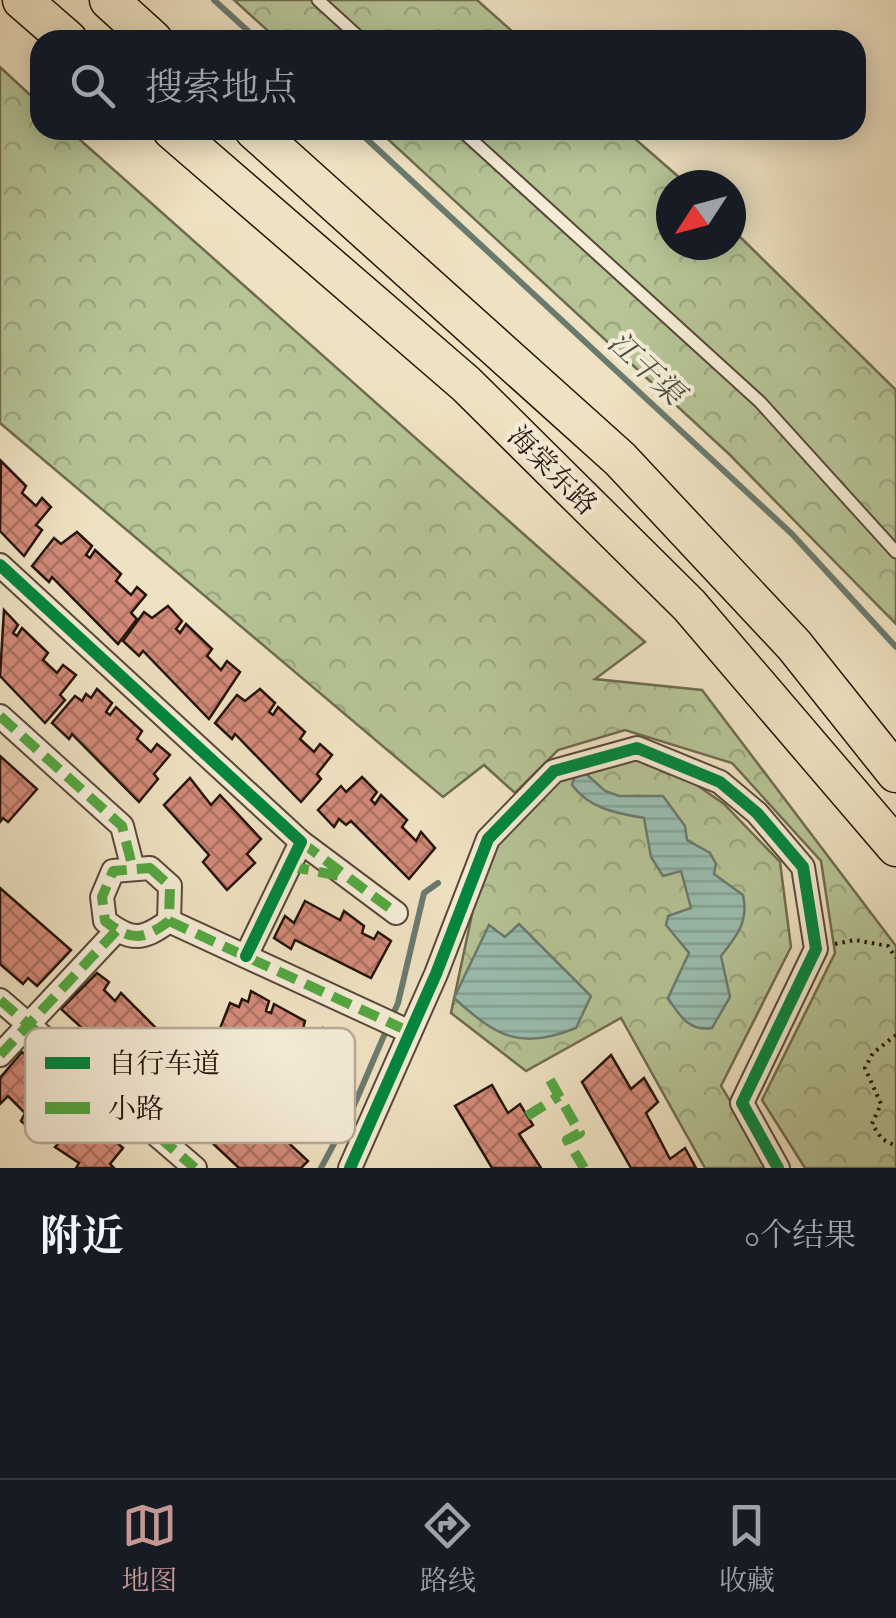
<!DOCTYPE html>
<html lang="zh">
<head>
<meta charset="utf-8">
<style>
	body { margin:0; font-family:"IM FELL English","Noto Serif SC",serif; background:#20242c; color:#f1f3f6 }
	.compass { position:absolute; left:656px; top:170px; width:90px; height:90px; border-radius:50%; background:#171b24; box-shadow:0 5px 25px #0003; rotate:234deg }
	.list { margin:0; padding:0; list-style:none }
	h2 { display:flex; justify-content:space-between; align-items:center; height:130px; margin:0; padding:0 40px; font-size:42px }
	h2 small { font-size:32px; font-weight:400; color:#9ea1a6 }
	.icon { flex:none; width:55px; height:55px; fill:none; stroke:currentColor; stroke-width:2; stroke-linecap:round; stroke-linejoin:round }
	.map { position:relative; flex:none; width:896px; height:1168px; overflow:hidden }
	.search { position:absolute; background:#171b24; box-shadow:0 5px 25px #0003; left:30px; right:30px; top:30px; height:110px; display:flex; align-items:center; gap:25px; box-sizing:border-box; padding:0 35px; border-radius:30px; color:#9ea1a6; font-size:38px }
	.sheet { height:310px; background:#171b24 }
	nav { display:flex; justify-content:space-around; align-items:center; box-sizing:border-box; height:140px; border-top:2px solid #363941; background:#171b24; font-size:28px; color:#9ea1a6 }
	nav a { display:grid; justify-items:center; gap:5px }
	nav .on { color:#c59692 }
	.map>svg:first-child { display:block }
	.forest { fill:url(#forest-crowns); stroke:#6e6c50; stroke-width:2.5 }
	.water { fill:url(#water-rules); stroke:#6b7a6e; stroke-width:2.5 }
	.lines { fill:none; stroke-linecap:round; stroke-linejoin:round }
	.stream { stroke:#6b7a6e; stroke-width:6 }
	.building { fill:url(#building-cross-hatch); stroke:#25140b; stroke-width:2.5 }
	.lane-casing { stroke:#584839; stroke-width:15 }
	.street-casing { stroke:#584839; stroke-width:26 }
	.primary-casing { stroke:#25140b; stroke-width:41 }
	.path { stroke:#25140b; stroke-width:4; stroke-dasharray:2.5 5; stroke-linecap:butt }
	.lane { stroke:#f5ecd7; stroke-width:11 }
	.street { stroke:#f5ecd7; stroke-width:22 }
	.primary { stroke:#efe2c2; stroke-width:38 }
	.quiet { stroke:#53a841; stroke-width:10; stroke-dasharray:20 10; stroke-linecap:butt }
	.cycleway-casing { stroke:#f5ecd7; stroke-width:19 }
	.cycleway { stroke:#00873e; stroke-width:12 }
	.labels { text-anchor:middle; stroke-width:8; stroke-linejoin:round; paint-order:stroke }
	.street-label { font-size:28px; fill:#25140b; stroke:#f5ecd7 }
	.water-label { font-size:30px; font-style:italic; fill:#4e5045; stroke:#f5ecd7 }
	.key { fill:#f5ecd7; stroke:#b7ab9a; stroke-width:2.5 }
	.key-label { font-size:28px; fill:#25140b }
</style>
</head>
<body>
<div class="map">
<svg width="896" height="1168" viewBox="0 0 896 1168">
	<defs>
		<pattern id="forest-crowns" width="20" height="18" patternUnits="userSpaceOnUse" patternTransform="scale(2.5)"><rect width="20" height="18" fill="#b6c496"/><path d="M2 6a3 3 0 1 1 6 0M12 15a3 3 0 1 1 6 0" fill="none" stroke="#9ca880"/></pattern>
		<pattern id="water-rules" width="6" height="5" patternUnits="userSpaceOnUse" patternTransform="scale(2.5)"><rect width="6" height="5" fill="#9abeb0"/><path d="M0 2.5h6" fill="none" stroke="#85a296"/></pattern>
		<pattern id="building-cross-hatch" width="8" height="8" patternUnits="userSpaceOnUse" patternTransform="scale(2.5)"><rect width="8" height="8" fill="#d38a79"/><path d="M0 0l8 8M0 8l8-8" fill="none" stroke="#ab7061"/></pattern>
	</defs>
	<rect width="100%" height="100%" fill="#efe2c2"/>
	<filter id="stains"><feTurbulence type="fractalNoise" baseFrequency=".002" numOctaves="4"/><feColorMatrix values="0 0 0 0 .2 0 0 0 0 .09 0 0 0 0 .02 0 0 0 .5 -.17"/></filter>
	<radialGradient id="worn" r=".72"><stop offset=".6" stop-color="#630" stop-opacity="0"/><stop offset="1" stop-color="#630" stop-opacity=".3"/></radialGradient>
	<!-- forest -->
	<g class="forest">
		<polygon points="234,0 477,0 522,40 278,40"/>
		<polygon points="0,67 40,104 40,130 69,130 645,642 595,679 702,690 896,946 896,1168 805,1168 762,1100 835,953 821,861 732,763 625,730 558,750 515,793 484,765 443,797 0,423"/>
		<polygon points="378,130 625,130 681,179 687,185 671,185 671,245 731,245 731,228 896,390 896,624 729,454"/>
		<polygon points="651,753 724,804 780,862 791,947 721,1086 771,1168 705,1168 621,1018 526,1071 451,1013 488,839 554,771"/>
	</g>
	<!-- water -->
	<g class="water">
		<path d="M 583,771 L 605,791 L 619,796 L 663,796 L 685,826 L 687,840 L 710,853 L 716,864 L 714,874 L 743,895 C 749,921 737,936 721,956 L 730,997 L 712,1028 C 689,1032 679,1015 668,998 L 689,953 L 666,925 L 668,916 L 691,908 L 681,871 L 663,876 L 651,857 L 644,818 C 616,813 590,809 572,785 L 575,775 Z"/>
		<path d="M 519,924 L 591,996 L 576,1028 C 520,1051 496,1036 454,998 L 489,925 L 505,937 Z"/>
	</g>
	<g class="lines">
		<!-- stream -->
		<g class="stream">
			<polyline points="214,0 258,40"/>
			<polyline points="357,130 792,534 896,647"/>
			<polyline points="321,1168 352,1110 398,1003 424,893 438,883"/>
		</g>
	</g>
	<!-- building -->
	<g class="building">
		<polygon points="1,461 26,486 22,493 36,506 42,498 51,507 36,525 42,530 24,556 0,531"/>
		<polygon points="77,532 92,546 86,555 90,558 95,550 121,574 116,581 131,595 137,587 146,595 131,613 137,619 118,644 52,577 49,582 32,566 54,538 61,544"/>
		<polygon points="168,606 182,621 176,629 180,633 186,624 212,649 207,656 221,670 227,661 240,672 209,719 143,651 139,656 123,641 144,612 152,618"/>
		<polygon points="4,610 18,625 13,633 17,636 22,628 48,653 43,660 57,673 63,665 76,675 60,695 65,700 45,723 0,676"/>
		<polygon points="97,689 112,703 106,712 110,715 116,707 142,731 137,739 151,752 157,744 170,755 154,774 158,779 139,802 72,734 69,739 52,723 75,696 82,701 86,694 91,698"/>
		<polygon points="260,689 275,703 269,712 273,715 278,707 305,732 300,739 314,752 320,744 332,755 317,774 321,779 301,802 235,734 232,739 215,723 237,695 245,701"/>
		<polygon points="0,756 37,789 8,822 3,818 0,822"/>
		<polygon points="362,777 377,792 371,800 375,804 381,795 407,820 402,827 416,841 421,832 435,848 409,879 351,821 346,825 339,819 334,827 318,810 341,786 346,792"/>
		<polygon points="190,778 211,805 220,795 261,839 247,854 255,863 227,890 203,862 209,855 164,805"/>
		<polygon points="0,888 71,950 37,986 28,978 23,984 0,964"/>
		<polygon points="305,901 340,920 344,911 364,926 362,933 374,939 378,932 391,941 371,978 295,940 291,949 274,938 285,916 294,923"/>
		<polygon points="97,973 109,982 104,990 115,1001 121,993 171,1043 154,1061 160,1068 145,1084 139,1079 132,1086 108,1062 114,1057 61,1009"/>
		<polygon points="251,991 269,1001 266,1011 271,1013 274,1004 305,1021 303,1029 320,1038 323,1028 353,1043 330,1089 240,1041 237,1047 217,1036 230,1003 239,1007 242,999 248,1002"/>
		<polygon points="22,1052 36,1065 32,1074 45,1087 55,1074 79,1094 70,1105 80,1112 88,1102 109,1120 101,1129 123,1148 110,1164 114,1168 76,1168 79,1163 55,1147 61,1141 47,1130 40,1137 21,1121 25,1113 8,1096 0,1104 0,1078"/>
		<polygon points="611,1055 631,1089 644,1078 658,1102 646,1113 670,1159 685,1148 696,1168 631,1168 582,1082"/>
		<polygon points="186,1069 203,1088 215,1074 308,1161 301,1168 239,1168 173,1106 165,1115 146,1096 163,1077 172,1085"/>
		<polygon points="492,1085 508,1113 520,1104 533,1125 519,1134 541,1168 492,1168 455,1106"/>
	</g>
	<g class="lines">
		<defs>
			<g id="lane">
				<polyline points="318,0 362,40"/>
				<polyline points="461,130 760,402 896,552"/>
			</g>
			<g id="street">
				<polyline points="0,565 301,842 246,956"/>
				<polyline points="0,716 122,826 133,869"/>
				<polyline points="301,842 396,913"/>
				<path d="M 150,868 L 170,886 L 169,921 C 142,941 131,941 105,921 L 102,897 L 113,871 Z"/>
				<polyline points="169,921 410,1032"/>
				<polyline points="0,1000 195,1168"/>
				<polyline points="0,1055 117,930"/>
				<polyline points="350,1168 436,974 488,839 554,771 637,748 720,782 757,813 803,867 816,949 742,1103 778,1168"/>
			</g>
			<g id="primary">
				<polyline points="22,0 68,40"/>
				<polyline points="109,0 153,40"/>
				<polyline points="172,130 466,384 689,605 896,847"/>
				<polyline points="254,130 620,459 794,645 896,773"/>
			</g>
		</defs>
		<!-- lane casing -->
		<use href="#lane" class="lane-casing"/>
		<!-- street casing -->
		<use href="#street" class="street-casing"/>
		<!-- primary casing -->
		<use href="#primary" class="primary-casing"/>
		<!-- path -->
		<g class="path">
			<polyline points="835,944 855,940 888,946 896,958"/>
			<polyline points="896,1035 873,1053 865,1068 881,1104 872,1124 882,1139 896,1146"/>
		</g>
		<!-- lane -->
		<use href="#lane" class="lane"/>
		<!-- street -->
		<use href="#street" class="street"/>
		<!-- primary -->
		<use href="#primary" class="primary"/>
		<!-- quiet -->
		<g class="quiet">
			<polyline points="0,716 122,826 133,869"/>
			<polyline points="301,842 396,913"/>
			<polyline points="289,866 345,877"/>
			<path d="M 150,868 L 170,886 L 169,921 C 142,941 131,941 105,921 L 102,897 L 113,871 Z"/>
			<polyline points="169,921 410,1032"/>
			<polyline points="0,1000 195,1168"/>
			<polyline points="0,1055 117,930"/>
			<polyline points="550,1080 580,1133 567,1140 584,1168"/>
			<polyline points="527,1116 559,1096"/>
		</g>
		<defs>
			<g id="cycleway">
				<polyline points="0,565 301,842 246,956"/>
				<polyline points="350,1168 436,974 488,839 554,771 637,748 720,782 757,813 803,867 816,949 742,1103 778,1168"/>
			</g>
		</defs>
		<!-- cycleway casing -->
		<use href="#cycleway" class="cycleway-casing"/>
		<!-- cycleway -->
		<use href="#cycleway" class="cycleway"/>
	</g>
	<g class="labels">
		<!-- street labels -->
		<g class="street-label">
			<text transform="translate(553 470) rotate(45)" y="10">海棠东路</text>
		</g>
		<!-- water labels -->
		<g class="water-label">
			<text transform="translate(646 368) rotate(43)" y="10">江干渠</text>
		</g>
	</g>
	<!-- legend -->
	<rect x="25" y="1028" width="330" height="115" rx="15" class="key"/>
	<rect x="45" y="1057" width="45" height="12" fill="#00873e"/>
	<rect x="45" y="1102" width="45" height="12" fill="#53a841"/>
	<g class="key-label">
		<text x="108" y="1073">自行车道</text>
		<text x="108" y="1118">小路</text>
	</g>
	<rect width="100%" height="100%" filter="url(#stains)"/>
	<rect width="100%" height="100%" fill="url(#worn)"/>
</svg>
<svg class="compass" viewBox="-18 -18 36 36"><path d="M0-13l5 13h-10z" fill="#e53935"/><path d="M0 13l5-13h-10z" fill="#9ea1a6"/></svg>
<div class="search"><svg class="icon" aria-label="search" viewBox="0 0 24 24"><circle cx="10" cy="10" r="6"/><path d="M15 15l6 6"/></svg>搜索地点</div>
</div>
<section class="sheet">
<h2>附近<small>0个结果</small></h2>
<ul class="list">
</ul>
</section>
<nav>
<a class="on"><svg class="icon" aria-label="map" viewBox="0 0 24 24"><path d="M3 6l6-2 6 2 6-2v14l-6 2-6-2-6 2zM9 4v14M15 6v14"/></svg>地图</a>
<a><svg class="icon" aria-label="directions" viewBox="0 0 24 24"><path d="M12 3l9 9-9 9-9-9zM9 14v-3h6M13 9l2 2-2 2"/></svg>路线</a>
<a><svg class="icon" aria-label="saved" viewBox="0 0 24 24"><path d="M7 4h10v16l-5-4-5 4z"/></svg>收藏</a>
</nav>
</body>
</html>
